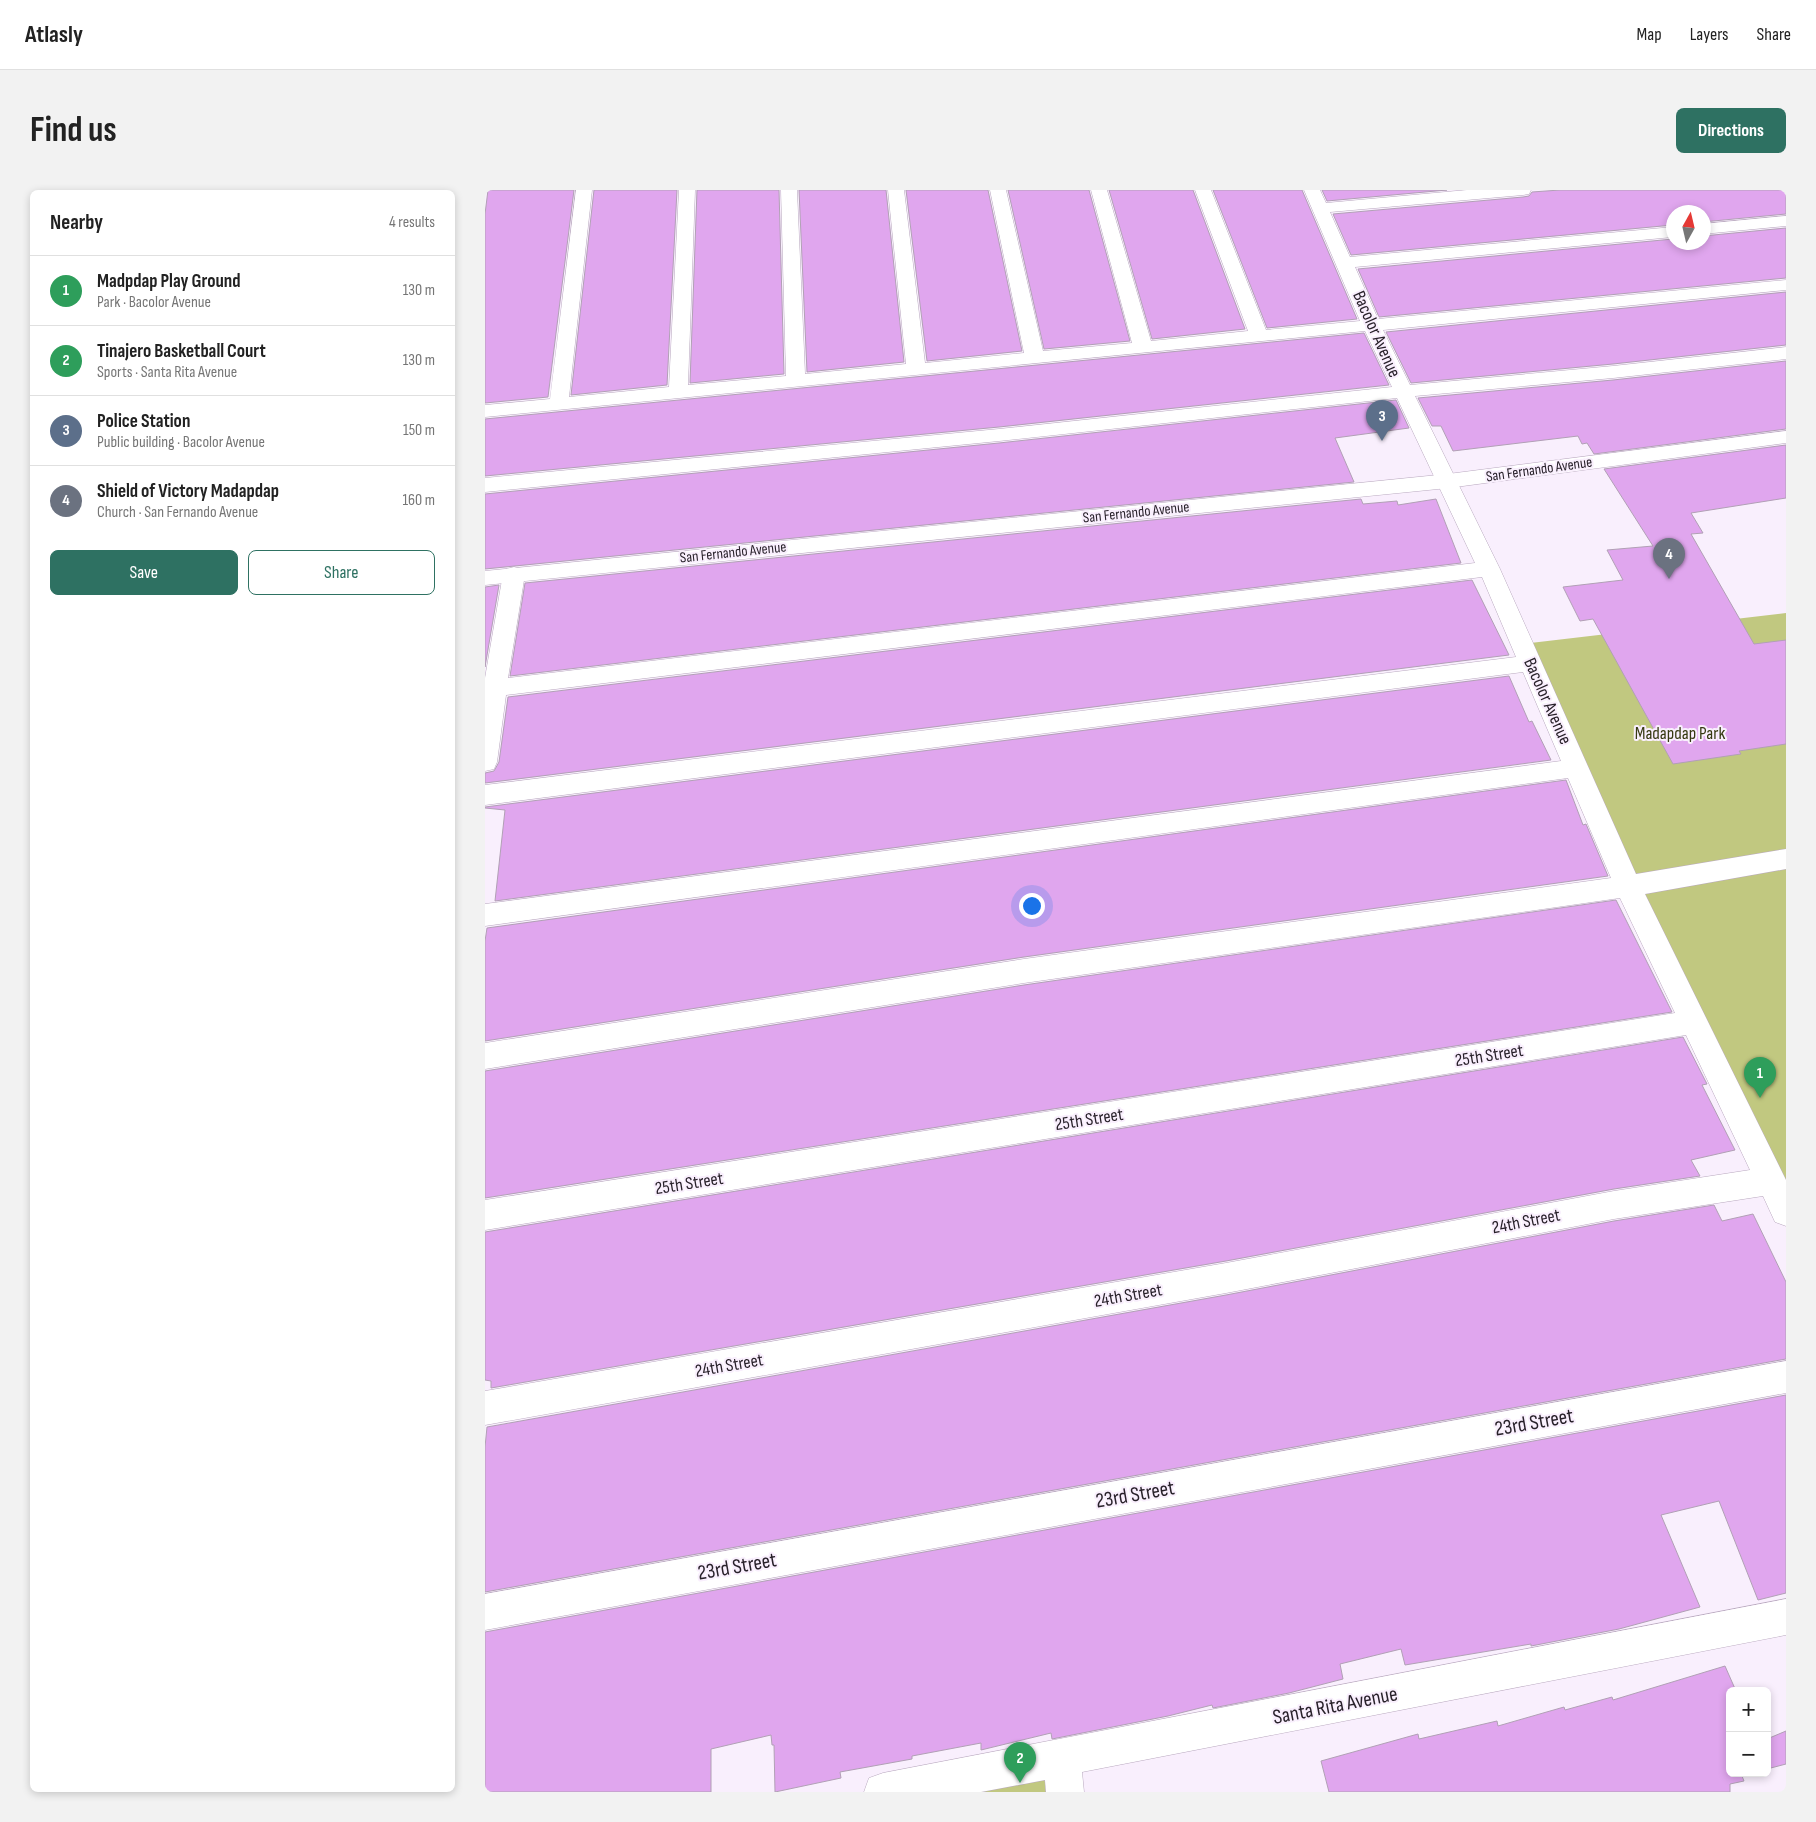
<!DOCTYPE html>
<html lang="en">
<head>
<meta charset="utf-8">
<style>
	body { margin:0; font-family:"Sofia Sans Condensed",sans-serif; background:#f2f2f2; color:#222 }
	.controls { position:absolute; right:15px; bottom:15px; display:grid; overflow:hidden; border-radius:8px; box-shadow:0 2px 8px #0003 }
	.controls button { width:45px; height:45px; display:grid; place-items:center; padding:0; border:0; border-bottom:1px solid #e0e0e0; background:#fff; color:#222; font:25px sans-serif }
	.compass { position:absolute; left:1181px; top:15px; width:45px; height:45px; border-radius:50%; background:#fff; box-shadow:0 2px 8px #0003; rotate:8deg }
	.you { position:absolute; left:546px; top:715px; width:18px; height:18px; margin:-12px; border:4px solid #fff; border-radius:50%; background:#1a73e8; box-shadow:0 0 0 8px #1a73e833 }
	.badge { display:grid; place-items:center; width:32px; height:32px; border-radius:50%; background:#2e7162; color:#fff; font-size:16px; font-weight:700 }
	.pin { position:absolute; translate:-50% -41px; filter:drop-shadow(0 1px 2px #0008) }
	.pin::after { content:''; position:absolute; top:26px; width:18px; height:15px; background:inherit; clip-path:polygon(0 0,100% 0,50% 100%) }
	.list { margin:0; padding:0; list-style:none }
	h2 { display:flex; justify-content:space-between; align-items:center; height:65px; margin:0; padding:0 20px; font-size:21px }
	h2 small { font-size:16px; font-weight:400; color:#767676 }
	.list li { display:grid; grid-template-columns:32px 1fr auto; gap:15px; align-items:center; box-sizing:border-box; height:70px; padding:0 20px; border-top:1px solid #e0e0e0 }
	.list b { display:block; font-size:19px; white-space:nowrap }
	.list p { margin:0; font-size:16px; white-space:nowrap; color:#767676 }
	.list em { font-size:16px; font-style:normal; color:#767676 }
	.actions { display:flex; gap:10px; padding:15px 20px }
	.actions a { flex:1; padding:11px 0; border:1px solid #2e7162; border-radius:8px; text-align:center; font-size:18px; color:#2e7162 }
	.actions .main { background:#2e7162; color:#fff }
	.map { position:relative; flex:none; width:1301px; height:1602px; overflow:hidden; border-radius:8px }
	header { display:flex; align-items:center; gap:30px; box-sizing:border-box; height:70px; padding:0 25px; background:#fff; border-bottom:1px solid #e0e0e0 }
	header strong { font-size:24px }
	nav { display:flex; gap:28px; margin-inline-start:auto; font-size:18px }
	.intro { display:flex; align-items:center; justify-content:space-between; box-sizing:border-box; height:120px; padding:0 30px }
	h1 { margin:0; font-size:35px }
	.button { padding:12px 22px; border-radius:8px; background:#2e7162; color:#fff; font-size:18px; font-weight:700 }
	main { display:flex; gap:30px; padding:0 30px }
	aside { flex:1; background:#fff; border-radius:8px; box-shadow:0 2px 8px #0003 }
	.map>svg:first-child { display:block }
	.green { fill:#c1c880 }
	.building { fill:#e0a6ee; stroke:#b1a0b5 }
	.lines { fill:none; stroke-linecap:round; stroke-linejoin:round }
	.street-casing { stroke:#b9a9bf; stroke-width:1 }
	.secondary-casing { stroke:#b9a9bf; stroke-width:1 }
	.street { fill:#fff; fill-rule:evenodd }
	.secondary { fill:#fff; fill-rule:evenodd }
	.labels { text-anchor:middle; stroke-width:4; stroke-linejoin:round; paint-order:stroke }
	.far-street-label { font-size:15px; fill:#28212a; stroke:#f9effd }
	.street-label { font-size:18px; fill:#28212a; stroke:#f9effd }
	.park-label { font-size:18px; fill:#363911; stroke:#f9effd }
	.near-street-label { font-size:21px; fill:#28212a; stroke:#f9effd }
</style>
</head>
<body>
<header>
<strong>Atlasly</strong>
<nav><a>Map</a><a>Layers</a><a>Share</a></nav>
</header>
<div class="intro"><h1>Find us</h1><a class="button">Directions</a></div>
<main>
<aside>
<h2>Nearby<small>4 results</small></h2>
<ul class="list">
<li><span class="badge" style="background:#2e9e5b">1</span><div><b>Madpdap Play Ground</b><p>Park · Bacolor Avenue</p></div><em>130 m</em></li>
<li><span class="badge" style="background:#2e9e5b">2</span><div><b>Tinajero Basketball Court</b><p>Sports · Santa Rita Avenue</p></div><em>130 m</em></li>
<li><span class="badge" style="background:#5c6f8a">3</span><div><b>Police Station</b><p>Public building · Bacolor Avenue</p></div><em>150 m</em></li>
<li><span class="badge" style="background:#6b7280">4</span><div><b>Shield of Victory Madapdap</b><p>Church · San Fernando Avenue</p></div><em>160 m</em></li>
</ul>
<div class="actions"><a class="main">Save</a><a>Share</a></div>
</aside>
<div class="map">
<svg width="1301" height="1602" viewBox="0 0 1301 1602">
	<rect width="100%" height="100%" fill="#f9effd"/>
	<!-- green -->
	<g class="green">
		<polygon points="1301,423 1301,1027 1037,454"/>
		<polygon points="559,1583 561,1602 463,1602"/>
	</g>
	<!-- building -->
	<g class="building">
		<polygon points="3,0 89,0 63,207 0,213 0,24"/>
		<polygon points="109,0 192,0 182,195 86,205"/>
		<polygon points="212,0 294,0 299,184 205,193"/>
		<polygon points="314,0 401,0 419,172 322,182"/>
		<polygon points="421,0 503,0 537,161 442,171"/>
		<polygon points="523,0 604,0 645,151 559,159"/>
		<polygon points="624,0 708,0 760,139 667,149"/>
		<polygon points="728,0 817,0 872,129 782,138"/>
		<polygon points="837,0 962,0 842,11"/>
		<polygon points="1075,0 1301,0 1301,24 1218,32 1218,22 1188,22 1188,35 866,65 848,24 1038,7 1044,6 1047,2"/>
		<polygon points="1301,38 1301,88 894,127 873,79 1188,49 1188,52 1218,52 1218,46"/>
		<polygon points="1301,102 1301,155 1128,174 926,193 901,142"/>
		<polygon points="879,143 904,195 514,237 0,286 0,229"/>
		<polygon points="1301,171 1301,239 1109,264 1102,253 1097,254 1093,246 968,261 956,236 947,236 933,208 1128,190"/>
		<polygon points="911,210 924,238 850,248 869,292 0,379 0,304 514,253"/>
		<polygon points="1301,255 1301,308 1206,323 1218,343 1206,344 1269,454 1301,450 1301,554 1254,561 1256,564 1188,574 1108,429 1095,431 1078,397 1138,390 1122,360 1168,356 1119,279"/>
		<polygon points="876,309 878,314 912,311 913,315 951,309 976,373 25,486 40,393"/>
		<polygon points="987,390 1024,465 0,593 0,583 9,581 14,572 23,507"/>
		<polygon points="14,395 0,477 0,397"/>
		<polygon points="1024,486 1044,532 1047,531 1066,570 10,711 20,620 0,618 0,617"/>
		<polygon points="1081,590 1098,635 1101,634 1123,686 539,767 0,851 0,751 2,738"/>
		<polygon points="1131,710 1187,822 0,1008 0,881 539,795"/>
		<polygon points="1198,847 1222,894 1217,895 1250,960 1206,970 1215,986 1129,999 741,1071 6,1198 6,1191 0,1190 0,1042"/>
		<polygon points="1229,1015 1237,1031 1268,1024 1301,1092 1301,1169 0,1402 0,1257 2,1237 741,1105 1129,1031"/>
		<polygon points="1301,1205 1301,1403 1273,1410 1234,1311 1176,1325 1215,1417 1134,1439 1046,1456 1046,1454 920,1475 916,1459 855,1474 858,1489 804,1503 728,1518 727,1515 683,1526 567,1549 566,1543 496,1560 496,1553 427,1566 427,1569 355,1582 356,1588 290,1602 289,1555 287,1555 286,1545 226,1559 226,1602 0,1602 0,1442"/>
		<polygon points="1240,1476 1251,1501 1245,1501 1245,1583 1267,1583 1257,1586 1259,1591 1245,1594 1245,1602 844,1602 836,1571 933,1544 934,1549 1012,1531 1013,1536 1079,1517 1080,1520 1127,1507 1128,1510"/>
		<polygon points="1301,1541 1301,1574 1282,1579 1282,1549"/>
	</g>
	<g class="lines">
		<defs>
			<g id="street">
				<polygon points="91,0 107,0 84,207 184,197 194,0 210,0 203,195 301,186 296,0 312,0 320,184 421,174 403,0 419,0 440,173 539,163 505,0 521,0 558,161 647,153 606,0 622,0 666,151 763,141 710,0 726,0 781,140 875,131 819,0 835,0 841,13 982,0 1046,0 1044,4 1038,5 845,22 865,67 1188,37 1188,47 870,77 893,129 1301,90 1301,100 898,140 925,195 1128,176 1301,157 1301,169 1128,188 930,206 1015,379 1151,684 1301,659 1301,679 1160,704 1301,990 1301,1036 1290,1032 1278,1006 1129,1029 741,1103 0,1235 0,1201 741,1073 1129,1001 1265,980 1201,845 0,1040 0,1010 1190,823 1135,708 539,793 0,879 0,853 539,769 1126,688 1083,588 0,736 0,714 1076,571 1038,482 0,615 0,595 1031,467 997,387 21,505 12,572 9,579 0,581 0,488 18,384 21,379 29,377 37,379 40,384 23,488 990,373 912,208 514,251 0,302 0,288 514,239 907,197 880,141 0,227 0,215 65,209"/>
				<polygon points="1301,26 1301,36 1218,44 1218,34"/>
				<polygon points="1301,1171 1301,1203 0,1440 0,1404"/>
				<polygon points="1301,1409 1301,1445 597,1582 599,1602 561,1602 560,1590 496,1602 379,1602 384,1588 398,1583"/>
			</g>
			<polygon id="secondary" points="1301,241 1301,253 963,298 0,395 0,381 963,284"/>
		</defs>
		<!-- street casing -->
		<use href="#street" class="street-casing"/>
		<!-- secondary casing -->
		<use href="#secondary" class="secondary-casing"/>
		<!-- street -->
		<use href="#street" class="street"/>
		<!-- secondary -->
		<use href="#secondary" class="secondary"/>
	</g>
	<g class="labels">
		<!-- far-street labels -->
		<g class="far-street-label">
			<text transform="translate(1054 279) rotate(-8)" y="5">San Fernando Avenue</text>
			<text transform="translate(651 322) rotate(-6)" y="5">San Fernando Avenue</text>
			<text transform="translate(248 362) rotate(-6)" y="5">San Fernando Avenue</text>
		</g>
		<!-- street labels -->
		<g class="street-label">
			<text transform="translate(892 144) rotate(66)" y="6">Bacolor Avenue</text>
			<text transform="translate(1063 511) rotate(66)" y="6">Bacolor Avenue</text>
			<text transform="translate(1004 865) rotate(-9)" y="6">25th Street</text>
			<text transform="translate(604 929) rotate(-9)" y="6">25th Street</text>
			<text transform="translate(204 993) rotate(-9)" y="6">25th Street</text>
			<text transform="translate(1041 1031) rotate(-11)" y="6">24th Street</text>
			<text transform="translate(643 1105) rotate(-10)" y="6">24th Street</text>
			<text transform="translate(244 1175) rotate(-10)" y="6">24th Street</text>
		</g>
		<!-- park labels -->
		<g class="park-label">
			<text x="1195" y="549">Madapdap Park</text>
		</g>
		<!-- near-street labels -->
		<g class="near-street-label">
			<text transform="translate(1049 1232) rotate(-10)" y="7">23rd Street</text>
			<text transform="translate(650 1304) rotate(-10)" y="7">23rd Street</text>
			<text transform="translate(252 1376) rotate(-10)" y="7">23rd Street</text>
			<text transform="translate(850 1515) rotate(-11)" y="7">Santa Rita Avenue</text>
		</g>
	</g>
</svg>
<div class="controls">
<button>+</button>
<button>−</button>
</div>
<svg class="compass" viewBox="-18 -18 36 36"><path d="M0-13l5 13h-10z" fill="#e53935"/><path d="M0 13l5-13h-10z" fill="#767676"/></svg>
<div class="you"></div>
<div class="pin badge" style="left:1275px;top:908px;background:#2e9e5b">1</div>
<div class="pin badge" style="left:535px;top:1593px;background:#2e9e5b">2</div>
<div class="pin badge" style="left:897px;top:251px;background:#5c6f8a">3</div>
<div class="pin badge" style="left:1184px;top:389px;background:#6b7280">4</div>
</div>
</main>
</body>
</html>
